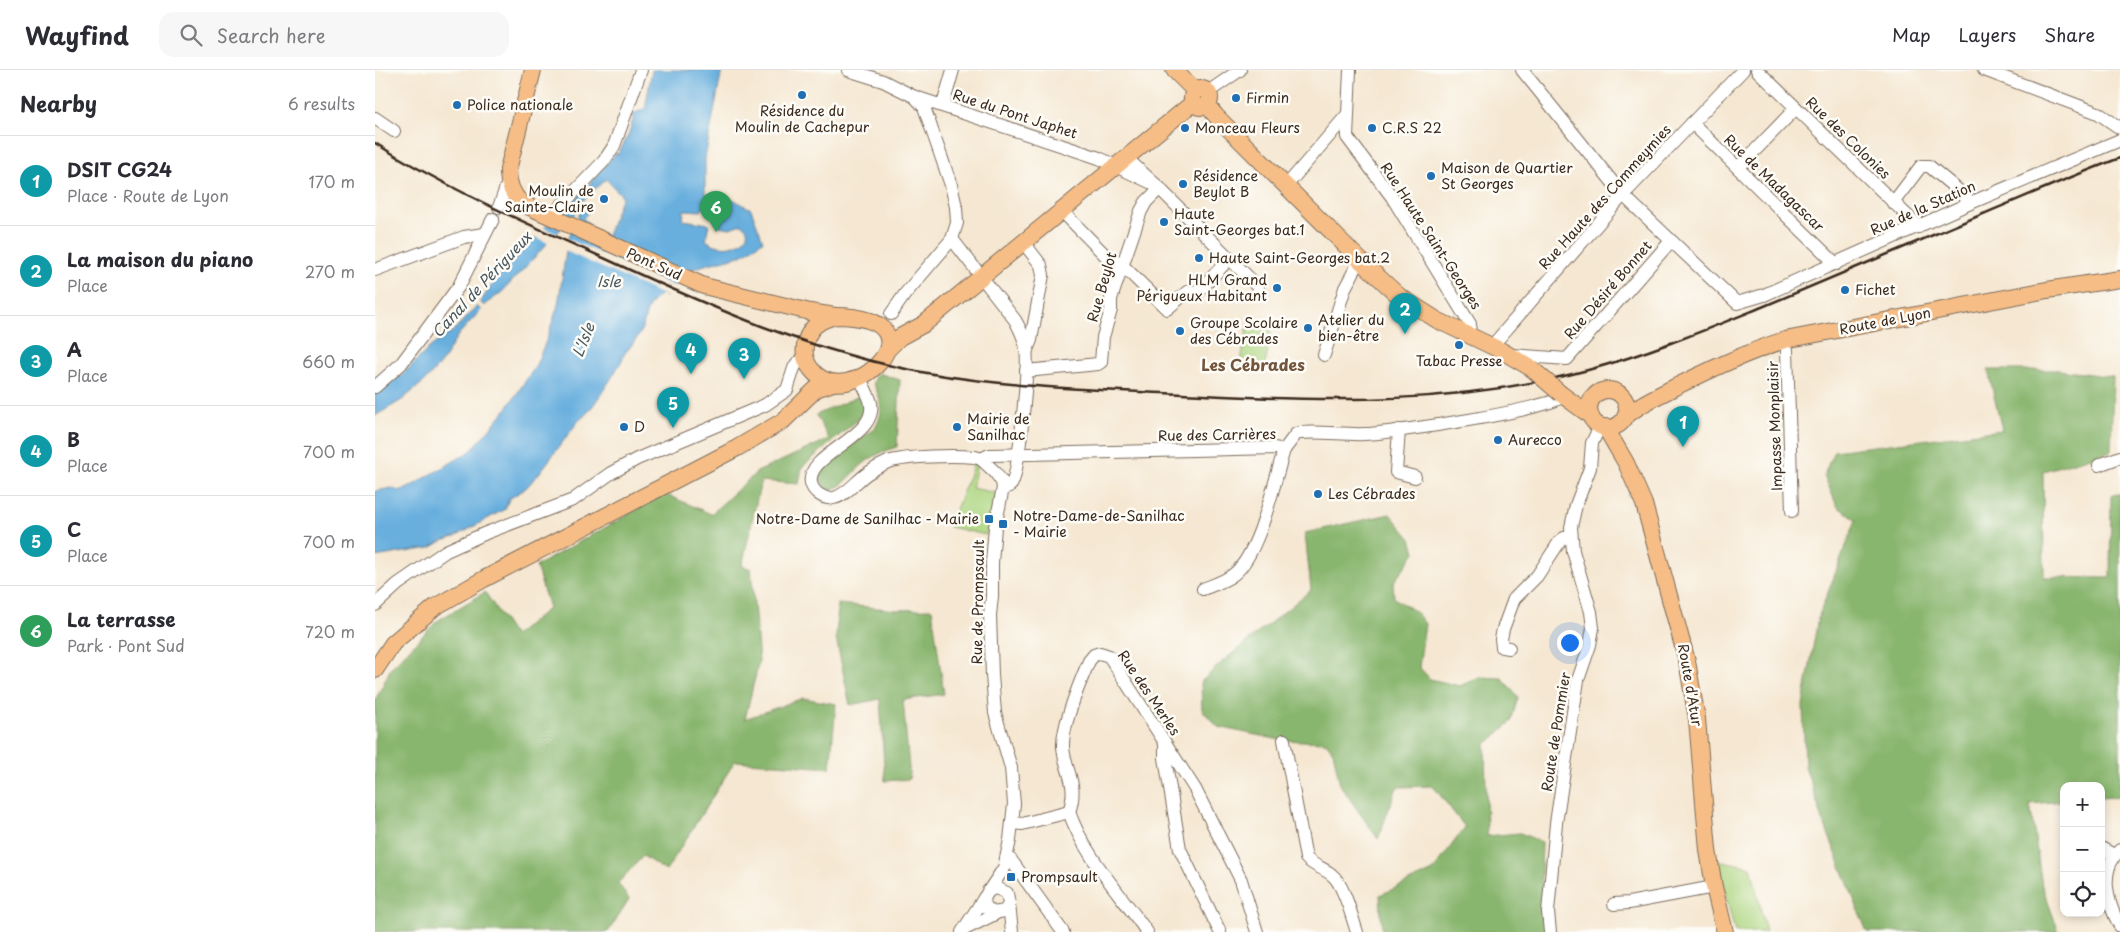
<!DOCTYPE html>
<html lang="en">
<head>
<meta charset="utf-8">
<style>
	body { margin:0; font-family:"Playpen Sans",sans-serif; background:#f7f7f7; color:#2b2b33 }
	.controls { position:absolute; right:15px; bottom:15px; display:grid; overflow:hidden; border-radius:10px; box-shadow:0 2px 8px #0003 }
	.controls button { width:45px; height:45px; display:grid; place-items:center; padding:0; border:0; border-bottom:1px solid #e1e1e2; background:#fff; color:#2b2b33; font:25px sans-serif }
	.you { position:absolute; left:1194px; top:572px; width:18px; height:18px; margin:-12px; border:4px solid #fff; border-radius:50%; background:#1a73e8; box-shadow:0 0 0 8px #1a73e833 }
	.badge { display:grid; place-items:center; width:32px; height:32px; border-radius:50%; background:#1f6fb2; color:#fff; font-size:16px; font-weight:700 }
	.pin { position:absolute; translate:-50% -41px; filter:drop-shadow(0 1px 2px #0008) }
	.pin::after { content:''; position:absolute; top:26px; width:18px; height:15px; background:inherit; clip-path:polygon(0 0,100% 0,50% 100%) }
	.list { margin:0; padding:0; list-style:none }
	h2 { display:flex; justify-content:space-between; align-items:center; height:65px; margin:0; padding:0 20px; font-size:21px }
	h2 small { font-size:16px; font-weight:400; color:#7c7c81 }
	.list li { display:grid; grid-template-columns:32px 1fr auto; gap:15px; align-items:center; box-sizing:border-box; height:90px; padding:0 20px; border-top:1px solid #e1e1e2 }
	.list b { display:block; font-size:19px; white-space:nowrap }
	.list p { margin:0; font-size:16px; white-space:nowrap; color:#7c7c81 }
	.list em { font-size:16px; font-style:normal; color:#7c7c81 }
	.icon { flex:none; width:28px; height:28px; fill:none; stroke:currentColor; stroke-width:2; stroke-linecap:round; stroke-linejoin:round }
	.map { position:relative; flex:none; width:1745px; height:862px; overflow:hidden }
	header { display:flex; align-items:center; gap:30px; box-sizing:border-box; height:70px; padding:0 25px; background:#fff; border-bottom:1px solid #e1e1e2 }
	header strong { font-size:24px }
	nav { display:flex; gap:28px; margin-inline-start:auto; font-size:18px }
	.search { width:350px; height:45px; background:#f7f7f7; display:flex; align-items:center; gap:12px; box-sizing:border-box; padding:0 18px; border-radius:15px; color:#7c7c81; font-size:19px }
	main { display:flex }
	aside { flex:1; background:#fff }
	.map>svg:first-child { display:block }
	.green { fill:#acd57f; stroke:#74804e }
	.forest { fill:#89b66e; stroke:#627046 }
	.water { fill:#67afde; stroke:#516c7e }
	.pier { fill:#f5e7d1 }
	.lines { fill:none; stroke-linecap:round; stroke-linejoin:round }
	.minor-casing { stroke:#7c6c5d; stroke-width:14 }
	.major-casing { stroke:#7c6c5d; stroke-width:18 }
	.minor { stroke:#fff; stroke-width:12 }
	.major { stroke:#f6be86; stroke-width:16 }
	.rail { stroke:#3b2a1e; stroke-width:2.5 }
	.major-bridge-casing { stroke:#7c6c5d; stroke-width:18; stroke-linecap:butt }
	.major-bridge { stroke:#f6be86; stroke-width:16 }
	.poi-dot { fill:#1f6fb2; stroke:#fdfcf7; stroke-width:2 }
	.labels { text-anchor:middle; stroke-width:5; stroke-linejoin:round; paint-order:stroke }
	.poi-label { font-size:14px; fill:#3b2a1e; stroke:#fdfcf7; text-anchor:start }
	.street-label { font-size:14px; fill:#3b2a1e; stroke:#fdfcf7 }
	.water-label { font-size:15px; font-style:italic; fill:#4a5961; stroke:#fdfcf7 }
	.quarter-label { font-size:16px; font-weight:bold; fill:#73553d; stroke:#fdfcf7 }
</style>
</head>
<body>
<header>
<strong>Wayfind</strong>
<div class="search"><svg class="icon" aria-label="search" viewBox="0 0 24 24"><circle cx="10" cy="10" r="6"/><path d="M15 15l6 6"/></svg>Search here</div>
<nav><a>Map</a><a>Layers</a><a>Share</a></nav>
</header>
<main>
<aside>
<h2>Nearby<small>6 results</small></h2>
<ul class="list">
<li><span class="badge" style="background:#0f9aa8">1</span><div><b>DSIT CG24</b><p>Place · Route de Lyon</p></div><em>170 m</em></li>
<li><span class="badge" style="background:#0f9aa8">2</span><div><b>La maison du piano</b><p>Place</p></div><em>270 m</em></li>
<li><span class="badge" style="background:#0f9aa8">3</span><div><b>A</b><p>Place</p></div><em>660 m</em></li>
<li><span class="badge" style="background:#0f9aa8">4</span><div><b>B</b><p>Place</p></div><em>700 m</em></li>
<li><span class="badge" style="background:#0f9aa8">5</span><div><b>C</b><p>Place</p></div><em>700 m</em></li>
<li><span class="badge" style="background:#2e9e5b">6</span><div><b>La terrasse</b><p>Park · Pont Sud</p></div><em>720 m</em></li>
</ul>
</aside>
<div class="map">
<svg width="1745" height="862" viewBox="0 0 1745 862">
	<rect width="100%" height="100%" fill="#fdfcf7"/>
	<filter id="ink" filterUnits="userSpaceOnUse"><feTurbulence type="fractalNoise" baseFrequency=".02" numOctaves="2"/><feDisplacementMap in="SourceGraphic" scale="10" xChannelSelector="R" yChannelSelector="G"/><feConvolveMatrix kernelMatrix="1 2 1 2 8 2 1 2 1" color-interpolation-filters="sRGB"/></filter>
	<filter id="wash" filterUnits="userSpaceOnUse"><feTurbulence type="fractalNoise" baseFrequency=".0096" numOctaves="4" result="noise"/><feDisplacementMap in="SourceGraphic" scale="20" xChannelSelector="R" yChannelSelector="G"/><feGaussianBlur stdDeviation="1.12" result="paint"/><feColorMatrix in="noise" values="0 0 0 0 0 0 0 0 0 0 0 0 0 0 0 0 0 1.4 0 .05"/><feComposite in="paint" operator="in"/></filter>
	<g filter="url(#wash)">
		<rect width="100%" height="100%" fill="#f5e7d1"/>
		<!-- green -->
		<g class="green">
			<polygon points="874,250 897,255 889,301 865,296"/>
			<polygon points="597,393 602,395 597,418 621,423 611,465 574,457 597,399"/>
			<polygon points="1342,790 1376,797 1391,862 1360,862"/>
		</g>
		<!-- forest -->
		<g class="forest">
			<polygon points="1613,300 1684,300 1738,307 1736,381 1668,401 1669,507 1735,508 1736,425 1745,424 1745,726 1726,728 1726,716 1689,716 1689,731 1655,734 1667,816 1684,862 1492,862 1449,753 1430,696 1428,635 1443,548 1481,450 1462,436 1449,405 1459,381 1627,360"/>
			<path d="M 503,303 L 525,310 L 522,377 C 509,381 497,386 487,395 C 476,405 470,415 456,420 C 445,415 443,410 447,398 L 500,358 C 510,341 506,329 498,313 Z"/>
			<path d="M 484,326 C 489,334 490,339 485,348 L 427,397 L 424,414 L 386,411 L 367,496 L 376,499 L 384,591 L 370,649 L 428,628 L 461,634 L 455,698 L 360,691 L 291,801 L 268,786 L 243,813 L 254,829 L 233,862 L 0,862 L 0,631 L 16,598 L 62,551 L 110,522 L 139,566 L 174,538 L 161,496 L 290,424 L 336,444 L 382,402 L 454,369 L 441,345 Z"/>
			<polygon points="1015,444 1036,469 1040,482 1018,513 1019,528 1041,542 1050,554 1044,597 1055,609 1085,616 1104,607 1127,608 1143,627 1136,652 1110,675 1112,766 1145,763 1167,772 1166,809 1173,862 1007,862 1005,825 1058,801 1090,757 1058,716 1022,717 1003,769 965,715 958,681 951,672 905,670 843,657 827,640 826,612 847,592 936,520 930,463"/>
			<polygon points="463,534 522,540 557,539 569,624 528,630 535,709 510,711 505,629 475,635 461,568"/>
		</g>
		<!-- water -->
		<g class="water">
			<path d="M 277,0 L 347,0 L 330,88 L 330,124 L 338,125 L 336,131 L 326,141 L 309,140 L 308,150 L 334,154 L 331,170 C 355,188 386,164 366,154 L 355,158 L 344,156 L 344,144 L 341,137 L 347,126 L 354,127 L 376,139 L 388,171 C 380,176 372,183 364,186 C 335,196 306,193 292,227 L 286,224 C 267,239 274,244 265,263 C 261,270 256,276 251,282 C 248,284 248,289 246,292 C 239,304 214,346 204,350 L 166,401 L 151,418 L 134,429 L 130,439 L 80,467 L 67,471 L 55,478 L 0,487 L 0,421 L 17,418 L 23,421 L 33,418 L 96,381 L 132,338 L 160,297 L 171,271 L 183,235 L 193,168 L 209,134 L 215,140 L 208,148 L 213,153 L 215,158 L 232,166 L 247,126 L 231,109 L 206,132 L 199,145 L 128,221 L 109,236 L 105,232 L 120,211 L 190,136 L 202,128 L 241,83 L 243,84 L 253,66 L 260,43 L 270,39 Z"/>
			<polygon points="102,236 106,240 83,265 67,292 51,310 27,330 0,346 0,323 26,306 55,277 78,261"/>
		</g>
		<!-- pier -->
		<g class="pier">
			<polygon points="167,157 185,165 175,174 158,166"/>
			<polygon points="191,168 299,216 295,228 188,180"/>
		</g>
	</g>
	<g filter="url(#ink)">
		<g class="lines">
			<defs>
				<g id="minor">
					<polyline points="473,0 508,11 540,27 724,88 781,115 751,88"/>
					<polyline points="975,0 972,67 1017,127 1095,254 1093,265"/>
					<polyline points="1147,0 1248,125 1362,233 1389,225 1593,134 1745,70"/>
					<polyline points="1382,0 1544,157"/>
					<polyline points="1609,0 1723,43 1745,58"/>
					<polyline points="833,22 865,0"/>
					<path d="M 540,27 L 549,37 L 576,115 L 581,137 L 582,153 L 577,169 L 640,250 C 645,259 650,268 651,279 C 654,294 644,401 637,413 C 635,417 632,417 628,418"/>
					<polyline points="568,35 578,0"/>
					<polyline points="0,48 19,61"/>
					<polyline points="1317,53 1461,194"/>
					<polyline points="1363,98 1421,38"/>
					<polyline points="781,115 883,217"/>
					<polyline points="912,115 972,45"/>
					<polyline points="1518,133 1546,96 1554,96 1590,126 1593,134"/>
					<polyline points="124,137 133,112"/>
					<polyline points="686,140 732,187 744,192 792,239 812,222 824,221 854,189"/>
					<polyline points="181,141 229,91 239,76 266,0"/>
					<polyline points="648,172 666,195 668,205 656,270 652,280"/>
					<polyline points="0,200 89,167 109,164"/>
					<polyline points="516,244 530,224 577,169"/>
					<polyline points="1410,270 1412,280 1417,441"/>
					<polyline points="1117,276 1248,125 1368,0"/>
					<polyline points="949,285 970,218 985,190"/>
					<polyline points="1137,285 1192,289 1296,171"/>
					<polyline points="651,301 723,294 726,292 728,267 736,240 736,229 766,141 771,132 785,118"/>
					<path d="M 484,309 C 488,313 490,319 493,325 C 514,366 430,381 436,413 C 438,422 449,430 459,428 C 472,425 482,410 493,403 C 499,399 506,395 513,392 C 532,386 579,385 600,387 L 606,389 L 620,402 L 627,412 L 628,418 L 620,457 L 617,492 L 617,526 L 615,545 L 617,605 L 620,643 L 636,698 L 639,734 L 635,770 L 629,798 L 609,828 L 610,836 L 618,843 L 630,841 L 634,834 L 632,823 L 621,818 L 613,821"/>
					<polyline points="0,317 26,294 84,216 118,149"/>
					<polyline points="1024,360 1021,402 1040,407"/>
					<path d="M 606,389 L 614,385 L 900,378 L 909,380 L 921,364 L 925,363 C 947,361 969,365 990,364 C 1018,363 1174,340 1188,326"/>
					<polyline points="1724,395 1745,387"/>
					<path d="M 828,519 C 838,515 851,511 859,504 C 885,483 899,412 909,380"/>
					<polyline points="0,535 23,514 71,481 111,463 198,430 236,403 262,389 390,335 412,320 419,298 422,293 431,289"/>
					<polyline points="1134,578 1127,577 1126,569 1128,559 1139,529 1162,506 1185,471 1189,468 1196,467"/>
					<path d="M 909,670 L 931,788 C 938,796 949,798 957,805 C 969,814 977,848 982,862"/>
					<polyline points="790,673 790,688 805,779 845,862"/>
					<path d="M 694,742 C 704,713 690,702 688,677 C 687,656 705,612 714,591 L 719,585 L 725,583 L 734,586 L 820,719 L 866,810 L 882,862"/>
					<path d="M 694,742 C 710,787 745,823 772,862"/>
					<polyline points="638,753 647,754 694,742"/>
					<polyline points="1726,778 1739,785"/>
					<path d="M 1745,780 C 1723,800 1732,833 1745,856"/>
					<polyline points="631,789 636,790 688,862"/>
					<polyline points="634,834 637,862"/>
					<polyline points="1239,834 1254,833 1339,817"/>
					<polyline points="592,858 620,844"/>
					<polyline points="587,862 609,828"/>
					<polyline points="1175,862 1173,842 1181,753 1203,610 1215,575 1218,558 1216,542 1198,481 1196,457 1201,435 1215,398 1217,373 1225,356"/>
				</g>
				<g id="major">
					<path d="M 158,0 L 133,100 C 133,113 137,124 146,133 L 329,216 L 435,242 L 460,246"/>
					<polyline points="799,0 820,21"/>
					<circle cx="826" cy="28" r="9"/>
					<polyline points="832,35 841,46 985,190 1024,226 1062,250 1127,281 1156,298"/>
					<path d="M 460,246 C 575,246 474,349 436,299 C 424,284 430,261 445,252 C 450,249 455,248 460,246 Z"/>
					<polyline points="514,278 525,267 549,254 819,32"/>
					<circle cx="1233" cy="339" r="19"/>
					<polyline points="1186,324 1216,346"/>
					<path d="M 1250,347 C 1264,334 1283,326 1300,317 C 1335,300 1372,282 1410,270 L 1672,220 L 1745,209"/>
					<polyline points="1230,357 1251,393 1269,434 1312,591 1322,649 1333,780 1339,817 1350,862"/>
					<polyline points="0,600 18,573 60,537 109,509 362,378 408,351 441,319 458,313"/>
				</g>
			</defs>
			<!-- minor casing -->
			<use href="#minor" class="minor-casing"/>
			<!-- major casing -->
			<use href="#major" class="major-casing"/>
			<!-- minor -->
			<use href="#minor" class="minor"/>
			<!-- major -->
			<use href="#major" class="major"/>
			<!-- rail -->
			<path class="rail" d="M 0,73 C 73,119 152,154 231,189 C 335,237 438,283 552,303 C 643,319 736,320 828,325 C 958,332 1086,334 1213,300 C 1272,284 1330,260 1387,237 C 1461,206 1534,175 1608,144 C 1654,125 1699,105 1745,88"/>
			<defs>
				<polyline id="major-bridge" points="1156,298 1186,324"/>
			</defs>
			<!-- major-bridge casing -->
			<use href="#major-bridge" class="major-bridge-casing"/>
			<!-- major-bridge -->
			<use href="#major-bridge" class="major-bridge"/>
		</g>
	</g>
	<!-- markers -->
	<g class="poi-dot">
		<circle cx="427" cy="25" r="5"/>
		<circle cx="861" cy="28" r="5"/>
		<circle cx="82" cy="35" r="5"/>
		<circle cx="810" cy="58" r="5"/>
		<circle cx="997" cy="58" r="5"/>
		<circle cx="1056" cy="106" r="5"/>
		<circle cx="808" cy="114" r="5"/>
		<circle cx="229" cy="129" r="5"/>
		<circle cx="789" cy="152" r="5"/>
		<circle cx="824" cy="188" r="5"/>
		<circle cx="902" cy="218" r="5"/>
		<circle cx="1470" cy="220" r="5"/>
		<circle cx="933" cy="258" r="5"/>
		<circle cx="805" cy="261" r="5"/>
		<circle cx="1084" cy="275" r="5"/>
		<circle cx="249" cy="357" r="5"/>
		<circle cx="582" cy="357" r="5"/>
		<circle cx="1123" cy="370" r="5"/>
		<circle cx="943" cy="424" r="5"/>
		<rect x="609" y="444" width="10" height="10" rx="2.5"/>
		<rect x="623" y="449" width="10" height="10" rx="2.5"/>
		<rect x="631" y="802" width="10" height="10" rx="2.5"/>
	</g>
	<g class="labels">
		<!-- poi labels -->
		<g class="poi-label">
			<text x="871" y="33">Firmin</text>
			<text x="92" y="40">Police nationale</text>
			<text x="427" y="46" text-anchor="middle">Résidence du<tspan x="427" dy="16">Moulin de Cachepur</tspan></text>
			<text x="820" y="63">Monceau Fleurs</text>
			<text x="1007" y="63">C.R.S 22</text>
			<text x="1066" y="103">Maison de Quartier<tspan x="1066" dy="16">St Georges</tspan></text>
			<text x="818" y="111">Résidence<tspan x="818" dy="16">Beylot B</tspan></text>
			<text x="219" y="126" text-anchor="end">Moulin de<tspan x="219" dy="16">Sainte-Claire</tspan></text>
			<text x="799" y="149">Haute<tspan x="799" dy="16">Saint-Georges bat.1</tspan></text>
			<text x="834" y="193">Haute Saint-Georges bat.2</text>
			<text x="892" y="215" text-anchor="end">HLM Grand<tspan x="892" dy="16">Périgueux Habitant</tspan></text>
			<text x="1480" y="225">Fichet</text>
			<text x="943" y="255">Atelier du<tspan x="943" dy="16">bien-être</tspan></text>
			<text x="815" y="258">Groupe Scolaire<tspan x="815" dy="16">des Cébrades</tspan></text>
			<text x="1084" y="296" text-anchor="middle">Tabac Presse</text>
			<text x="592" y="354">Mairie de<tspan x="592" dy="16">Sanilhac</tspan></text>
			<text x="259" y="362">D</text>
			<text x="1133" y="375">Aurecco</text>
			<text x="953" y="429">Les Cébrades</text>
			<text x="638" y="451">Notre-Dame-de-Sanilhac<tspan x="638" dy="16">- Mairie</tspan></text>
			<text x="604" y="454" text-anchor="end">Notre-Dame de Sanilhac - Mairie</text>
			<text x="646" y="812">Prompsault</text>
		</g>
		<!-- street labels -->
		<g class="street-label">
			<text transform="translate(640 44) rotate(18)" y="5">Rue du Pont Japhet</text>
			<text transform="translate(1473 68) rotate(44)" y="5">Rue des Colonies</text>
			<text transform="translate(1399 113) rotate(44)" y="5">Rue de Madagascar</text>
			<text transform="translate(1230 127) rotate(-48)" y="5">Rue Haute des Commeymies</text>
			<text transform="translate(1548 138) rotate(-24)" y="5">Rue de la Station</text>
			<text transform="translate(1056 166) rotate(57)" y="5">Rue Haute Saint-Georges</text>
			<text transform="translate(279 194) rotate(24)" y="5">Pont Sud</text>
			<text transform="translate(727 217) rotate(-74)" y="5">Rue Beylot</text>
			<text transform="translate(1233 220) rotate(-49)" y="5">Rue Désiré Bonnet</text>
			<text transform="translate(1510 251) rotate(-11)" y="5">Route de Lyon</text>
			<text transform="translate(1400 356) rotate(-92)" y="5">Impasse Monplaisir</text>
			<text transform="translate(842 365) rotate(-1)" y="5">Rue des Carrières</text>
			<text transform="translate(603 532) rotate(-89)" y="5">Rue de Prompsault</text>
			<text transform="translate(1315 615) rotate(80)" y="5">Route d'Atur</text>
			<text transform="translate(774 623) rotate(56)" y="5">Rue des Merles</text>
			<text transform="translate(1181 662) rotate(-81)" y="5">Route de Pommier</text>
		</g>
		<!-- water labels -->
		<g class="water-label">
			<text x="234" y="217">Isle</text>
			<text transform="translate(107 215) rotate(-47)" y="5">Canal de Périgueux</text>
			<text transform="translate(209 270) rotate(-68)" y="5">L'Isle</text>
		</g>
		<!-- quarter labels -->
		<g class="quarter-label">
			<text x="878" y="301">Les Cébrades</text>
		</g>
	</g>
</svg>
<div class="controls">
<button>+</button>
<button>−</button>
<button><svg class="icon" aria-label="locate" viewBox="0 0 24 24"><circle cx="12" cy="12" r="6"/><path d="M12 2v4M12 18v4M2 12h4M18 12h4"/></svg></button>
</div>
<div class="you"></div>
<div class="pin badge" style="left:1308px;top:377px;background:#0f9aa8">1</div>
<div class="pin badge" style="left:1030px;top:264px;background:#0f9aa8">2</div>
<div class="pin badge" style="left:369px;top:309px;background:#0f9aa8">3</div>
<div class="pin badge" style="left:316px;top:304px;background:#0f9aa8">4</div>
<div class="pin badge" style="left:298px;top:358px;background:#0f9aa8">5</div>
<div class="pin badge" style="left:341px;top:162px;background:#2e9e5b">6</div>
</div>
</main>
</body>
</html>
